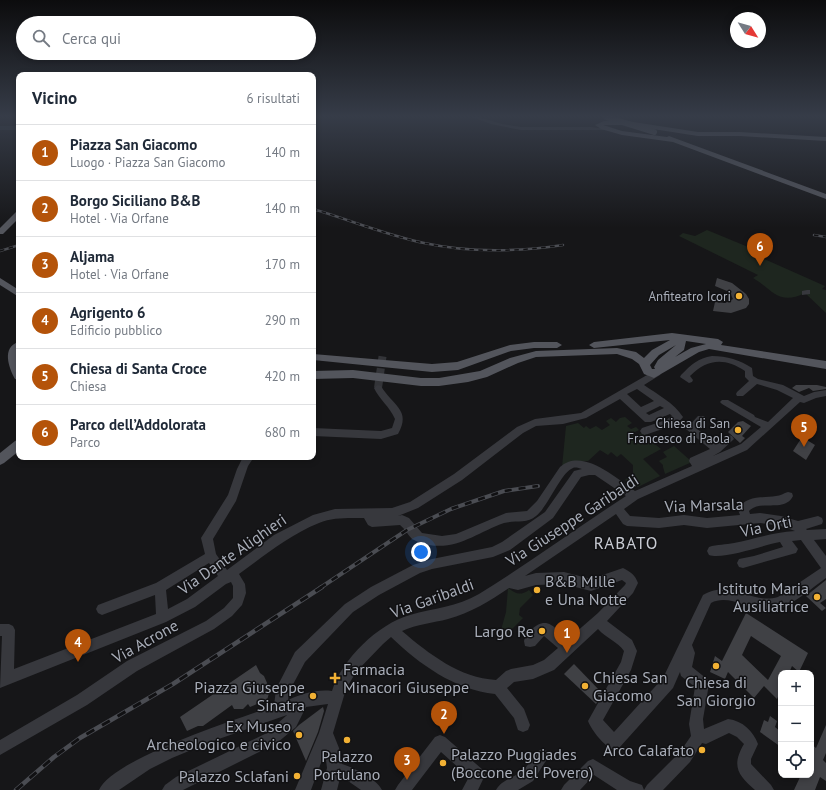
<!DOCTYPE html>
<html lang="it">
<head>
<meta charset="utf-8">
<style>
	body { margin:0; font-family:"PT Sans",sans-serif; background:#f6f6f7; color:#1f2937 }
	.controls { position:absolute; right:12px; bottom:12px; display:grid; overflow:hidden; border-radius:8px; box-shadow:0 2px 6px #0003 }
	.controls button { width:36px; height:36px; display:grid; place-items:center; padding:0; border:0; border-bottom:1px solid #e0e1e3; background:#fff; color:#1f2937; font:20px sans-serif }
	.compass { position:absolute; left:730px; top:12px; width:36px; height:36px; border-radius:50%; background:#fff; box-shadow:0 2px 6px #0003; rotate:127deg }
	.you { position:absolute; left:421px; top:552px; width:14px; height:14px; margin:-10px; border:3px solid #fff; border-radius:50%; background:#1a73e8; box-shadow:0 0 0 6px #1a73e833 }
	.badge { display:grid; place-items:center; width:26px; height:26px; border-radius:50%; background:#b45309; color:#fff; font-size:13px; font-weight:700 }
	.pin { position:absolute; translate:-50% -33px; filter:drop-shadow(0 1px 2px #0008) }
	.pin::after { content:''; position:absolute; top:21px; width:14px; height:12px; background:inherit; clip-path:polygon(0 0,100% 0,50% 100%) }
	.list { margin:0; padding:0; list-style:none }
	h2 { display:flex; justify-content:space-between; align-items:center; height:52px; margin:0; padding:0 16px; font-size:17px }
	h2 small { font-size:13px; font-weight:400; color:#747a83 }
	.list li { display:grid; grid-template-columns:26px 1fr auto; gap:12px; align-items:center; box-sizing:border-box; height:56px; padding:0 16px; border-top:1px solid #e0e1e3 }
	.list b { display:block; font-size:15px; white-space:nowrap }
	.list p { margin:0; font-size:13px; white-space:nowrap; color:#747a83 }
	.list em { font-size:13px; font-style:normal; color:#747a83 }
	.icon { flex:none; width:22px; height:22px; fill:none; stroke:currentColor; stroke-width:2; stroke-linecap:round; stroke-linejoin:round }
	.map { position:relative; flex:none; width:826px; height:790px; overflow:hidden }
	.search { position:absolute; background:#fff; box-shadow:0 2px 6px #0003; left:16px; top:16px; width:300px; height:44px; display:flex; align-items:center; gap:10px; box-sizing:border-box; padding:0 14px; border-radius:22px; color:#747a83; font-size:15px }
	.panel { position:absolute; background:#fff; box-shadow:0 2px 6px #0003; left:16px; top:72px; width:300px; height:388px; border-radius:8px }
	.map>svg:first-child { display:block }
	.green { fill:#1e261f }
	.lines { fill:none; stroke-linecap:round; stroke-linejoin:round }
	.river { fill:#2c353c; fill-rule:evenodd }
	.building { fill:#404145; fill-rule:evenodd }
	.minor-tunnel { stroke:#333438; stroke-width:8; stroke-dasharray:8 4; stroke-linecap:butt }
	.minor { fill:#37383d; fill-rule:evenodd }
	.major { fill:#53555c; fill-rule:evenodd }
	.rail-far2-casing { stroke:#4a4c52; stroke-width:2.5 }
	.rail-far1-casing { stroke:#4a4c52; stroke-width:4 }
	.rail-casing { stroke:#4a4c52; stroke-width:4.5 }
	.rail-far2 { stroke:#111113; stroke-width:1.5; stroke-dasharray:4.5; stroke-linecap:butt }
	.rail-far1 { stroke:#111113; stroke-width:2.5; stroke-dasharray:7; stroke-linecap:butt }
	.rail { stroke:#111113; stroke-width:3; stroke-dasharray:9; stroke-linecap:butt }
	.major-bridge { stroke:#53555c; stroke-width:6 }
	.poi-dot { fill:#f2b134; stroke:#111113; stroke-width:1.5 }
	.labels { text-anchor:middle; stroke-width:3; stroke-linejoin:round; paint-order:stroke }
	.poi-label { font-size:13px; fill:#a8adb8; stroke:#111113; text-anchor:end }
	.near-street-label { font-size:16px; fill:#a8adb8; stroke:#111113 }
	.near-poi-label { font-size:16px; fill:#a8adb8; stroke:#111113; text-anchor:end }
	.near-neighbourhood-label { font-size:17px; letter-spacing:1px; fill:#c9ccd4; stroke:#111113 }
</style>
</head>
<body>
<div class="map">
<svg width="826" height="790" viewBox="0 0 826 790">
	<rect width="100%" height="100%" fill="#161618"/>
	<!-- green -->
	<g class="green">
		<path d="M 707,230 L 753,249 L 752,251 L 762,255 L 760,257 L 825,286 L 822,289 L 826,290 L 826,313 L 805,293 C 779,306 773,290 753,278 L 758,275 L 679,236 L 683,233 L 695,236 Z"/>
		<polygon points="625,417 632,423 627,426 631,429 636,427 639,430 633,433 636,436 644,432 655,440 652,442 661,449 643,459 660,476 638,487 625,480 633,473 633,465 621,454 617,457 611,452 608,455 600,450 588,461 571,462 562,467 566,426 578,423 584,428 586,426 590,429 596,426 602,430 610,425 606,421 611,418 616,422 620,418"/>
		<polygon points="674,446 692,462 665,474 663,467 663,465 659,461 667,457 663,452"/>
		<path d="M 508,588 C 516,594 520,596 529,590 L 533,595 L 520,608 L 519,615 L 523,618 L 507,634 L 501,630 L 506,612 Z"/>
	</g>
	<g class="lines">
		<!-- river -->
		<rect class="river" x="0" y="126" width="19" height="4"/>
	</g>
	<!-- building -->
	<g class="building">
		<polygon points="717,278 732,283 746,294 749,299 749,304 746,308 731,313 713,311 715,302 725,303 733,299 731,295 727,291 715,286"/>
		<polygon points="796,385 817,385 826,387 826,389 813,391 809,388 799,392 792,388"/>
		<polygon points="743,421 751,426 742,436 745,438 740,443 728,432 738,422"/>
		<polygon points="802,437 815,445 806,460 793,451"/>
		<polygon points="826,580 826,599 820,603 826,608 822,611 806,596"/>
		<path d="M 746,613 L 808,653 L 799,672 L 792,666 L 789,673 L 781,673 L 781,690 L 777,699 L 764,686 L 754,698 L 728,672 L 725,679 L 710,672 L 715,656 L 722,661 ZM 751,636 L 781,656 L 768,680 L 742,655 Z"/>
		<polygon points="574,664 602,693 596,704 564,674"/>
		<polygon points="256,665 260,673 264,676 270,690 267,700 250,707 248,704 243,709 234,709 232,705 203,726 198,726 187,731 180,717"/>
		<polygon points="323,707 324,711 318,732 306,761 293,731 299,725"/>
		<polygon points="770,716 777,721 775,727 781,732 781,747 760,732 764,720 768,722"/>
		<polygon points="826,725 826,753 823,760 826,763 826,781 820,777 815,790 794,790 801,775 811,775 811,744 816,748"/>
	</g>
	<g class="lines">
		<!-- minor-tunnel -->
		<polyline class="minor-tunnel" points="378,388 383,353"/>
		<!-- minor -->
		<g class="minor">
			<polygon points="472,117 478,117 502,124 521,127 591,127 606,129 604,130 521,130 491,124"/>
			<polygon points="807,290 810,290 810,294 802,295 802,291"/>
			<path d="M 712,356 C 727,356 740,360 752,368 L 753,376 L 758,379 L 783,385 L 804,396 L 814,392 L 826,390 L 826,396 L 816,398 L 804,403 L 800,402 L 747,450 L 638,499 L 624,509 L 630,516 L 659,518 L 684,515 L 707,518 L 740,515 L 738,510 C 745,495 762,498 776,496 C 780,496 784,493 788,492 L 792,493 L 793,496 C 785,513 760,499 749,511 L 750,514 L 760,513 L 781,516 L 798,521 L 818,516 L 822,518 L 823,521 L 822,524 L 806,529 L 807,530 L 826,529 L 826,539 L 814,540 L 826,556 L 826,578 C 812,588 788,609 771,611 C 751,612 730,593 711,603 L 692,645 L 695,653 L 692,667 L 707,679 L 709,684 L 703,719 L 704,729 L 728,719 C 743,721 753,731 758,744 L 751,759 L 751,764 L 771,785 L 774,790 L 755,790 C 738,775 731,766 744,744 L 737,737 L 729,733 L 706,744 L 702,743 L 690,762 L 663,790 L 617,790 L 594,775 L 580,790 L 561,790 L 564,785 L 588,761 L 593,759 L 630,781 L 642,785 L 644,790 L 647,785 L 680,752 L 691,736 L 689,724 L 695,687 L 681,676 L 680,672 L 673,688 L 619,748 L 614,750 C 604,746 592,731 588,721 L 621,662 L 624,651 C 618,642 606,638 598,629 L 554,670 L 533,679 L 514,682 L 507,688 L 524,709 L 530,725 L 528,730 L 523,732 L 518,730 L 514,718 L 495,694 C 455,690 419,664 391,637 L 383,644 L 356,672 L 346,689 L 333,733 L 339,748 L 342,764 C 354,768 376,778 382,790 L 361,790 L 348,781 L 340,778 L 337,790 L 321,790 L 327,768 L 325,752 L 311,790 L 295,790 L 319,733 L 328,704 L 306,707 L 296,727 L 277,743 L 183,790 L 162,790 L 165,785 L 176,777 L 267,733 L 287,715 L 213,741 L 172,758 L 150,769 L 119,790 L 99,790 C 112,759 240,718 274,706 L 276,689 L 295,652 L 345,604 L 371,587 L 413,565 L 432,559 L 492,547 L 502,542 L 545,512 L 574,471 L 582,469 C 579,468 575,467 573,468 C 561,472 548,507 536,516 C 527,524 515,520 504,523 C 478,532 458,550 429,545 C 424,544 417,542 412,539 C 408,535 405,529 400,525 L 372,527 L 368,525 L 364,518 C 349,518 333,517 319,523 C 289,535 264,556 239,574 L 245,584 L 246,593 L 242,605 L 232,616 L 214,629 L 137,671 L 87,705 L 0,755 L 0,740 L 77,695 L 127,661 L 206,621 L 224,608 L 233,598 L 233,586 L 231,582 L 226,584 L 195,607 L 166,622 L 0,688 L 2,636 L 0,636 L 0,624 L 9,624 L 13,626 L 15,630 L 14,669 L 156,614 L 155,595 L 102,615 L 98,613 L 96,609 L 98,605 L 156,583 L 205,554 L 201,538 L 228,495 L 237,469 L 243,457 L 254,457 L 248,466 L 236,501 L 213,539 L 216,554 L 227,570 L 274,535 L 313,515 L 335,509 L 392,508 L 410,502 L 454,474 L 517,427 L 535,419 L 581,413 L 654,371 L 660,371 L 661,373 L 660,375 L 644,385 C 657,394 674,403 683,417 C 681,421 676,421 674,425 L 645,435 L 642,434 L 640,431 L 642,428 L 666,420 L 672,416 L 670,414 L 651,422 L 645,422 L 620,399 L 586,418 L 563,424 L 536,426 L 523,433 L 462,480 L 418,508 L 398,516 L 402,515 L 409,518 L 422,533 L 442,536 L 456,534 L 506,513 L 527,511 L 537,501 L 560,467 C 582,447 616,478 635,491 L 692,466 L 689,461 L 690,458 L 710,449 L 686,429 L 698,416 L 704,416 L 706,418 L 697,429 L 717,443 L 729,435 L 732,436 L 734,439 L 720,452 L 713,456 L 741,444 L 761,427 L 722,404 L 720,402 L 722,400 L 728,400 L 754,415 L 755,417 L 768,422 L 793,398 L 777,390 L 757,384 L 743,396 L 737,396 L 736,394 L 737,392 L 749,381 L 745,377 L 745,371 C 724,357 707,359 690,376 L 693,380 L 692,382 L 689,383 L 680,377 L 681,375 C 691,365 698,358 712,356 ZM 637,389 L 654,401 L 641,407 L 627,394 ZM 660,406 L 664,408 L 649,415 L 646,413 ZM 589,475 L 595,475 L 626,496 C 577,528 529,563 479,594 C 457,607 434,608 410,615 C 378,624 342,659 332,691 C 316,689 302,694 288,700 L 290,690 L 305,662 L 353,612 L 379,595 L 420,573 L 432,569 L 493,557 L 510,550 L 553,518 L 581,477 ZM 616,514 L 623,524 L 627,526 L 659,528 L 684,525 L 707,528 L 760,523 L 781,526 L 795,531 C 774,532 754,539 734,543 C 726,545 717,544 709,547 L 707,551 L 709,555 C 723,560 763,545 780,542 L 783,547 L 754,556 L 739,559 L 737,563 L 739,567 L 743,568 L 796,553 L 798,549 L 792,541 L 801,540 L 821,568 L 778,597 C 749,605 734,578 703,595 L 663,678 L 614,732 L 603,720 L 631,670 L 637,651 L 632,640 L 607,621 L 633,593 L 638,583 C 635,575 631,572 623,568 L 591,579 L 564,572 L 536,573 L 525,576 ZM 209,563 L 218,576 L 187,599 L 168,609 L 166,590 ZM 622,580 L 626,583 L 625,585 L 598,613 L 567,640 C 562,635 557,628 551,625 C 540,618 527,632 524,641 L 525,646 L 530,647 L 535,646 L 544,636 L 558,648 L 544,660 L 533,665 L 511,669 L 506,671 L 496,680 C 460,678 429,654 402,631 C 417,624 433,623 448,619 C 470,613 490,601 509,588 L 518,590 L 536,585 L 564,584 L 591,591 Z"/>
			<path d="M 378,385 L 381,386 C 392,405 412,410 398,434 L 381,439 L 313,436 L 313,428 L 381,431 L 392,428 L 395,419 C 390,407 379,399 374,388 Z"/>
			<polygon points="440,735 445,737 483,770 485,775 478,790 462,790 469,777 441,752 412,790 395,790 398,785 435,737"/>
			<path d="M 542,749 L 547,751 L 549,756 L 533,781 L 518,790 L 496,790 C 501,780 513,778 521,772 C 530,766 532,753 542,749 Z"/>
		</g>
		<!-- major -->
		<g class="major">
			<polygon points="604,121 627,121 698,132 740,132 826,137 826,141 740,136 698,136 627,125 603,125 622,131 667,137 669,136 677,139 826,194 826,199 673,142 622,135 601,129 595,125"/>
			<polygon points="16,212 19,212 19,218 3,234 0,234 0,228"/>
			<polygon points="0,278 19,290 19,297 0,285"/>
			<path d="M 672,333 L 718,339 L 723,342 L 721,345 L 826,361 L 826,369 L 709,349 L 699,352 L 654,378 L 644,374 L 639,364 L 632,359 L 617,354 L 536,357 L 518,363 L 487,377 L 468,382 L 439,386 L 421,386 L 353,378 L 313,379 L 313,371 L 353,370 L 421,378 L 439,378 L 480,371 L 510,358 L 536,351 L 617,348 L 636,352 L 644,358 L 652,350 L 670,340 L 594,348 L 589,345 L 594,342 ZM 686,341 L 706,344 L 691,348 L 675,357 L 684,350 ZM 676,345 L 658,360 L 654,367 L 655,369 L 652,369 L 650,365 L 659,355 Z"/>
			<path d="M 19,342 L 18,360 L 19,380 L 15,379 C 9,368 1,347 19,342 Z"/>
			<polygon points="534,342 557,342 562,345 557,348 534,348 511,351 458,370 432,372 313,360 313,354 432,364 457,362 510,345"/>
			<polygon points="19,439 19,451 4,463 0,465 0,453 15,441"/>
		</g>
		<defs>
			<g id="rail-far2">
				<path d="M 313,209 C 350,220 386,235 424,243 C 470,253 516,252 563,245"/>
				<polyline points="814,235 826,237"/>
				<polyline points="0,251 19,245"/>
			</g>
			<polyline id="rail-far1" points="320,588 407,530 451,509 504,491 538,486"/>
			<polyline id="rail" points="16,790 54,757 80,738 173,684 322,587"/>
		</defs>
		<!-- rail-far2 casing -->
		<use href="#rail-far2" class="rail-far2-casing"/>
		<!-- rail-far1 casing -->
		<use href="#rail-far1" class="rail-far1-casing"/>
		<!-- rail casing -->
		<use href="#rail" class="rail-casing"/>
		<!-- rail-far2 -->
		<use href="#rail-far2" class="rail-far2"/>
		<!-- rail-far1 -->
		<use href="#rail-far1" class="rail-far1"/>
		<!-- rail -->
		<use href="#rail" class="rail"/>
		<!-- major-bridge -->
		<polyline class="major-bridge" points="606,117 654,132"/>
	</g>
	<!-- sky -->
	<linearGradient id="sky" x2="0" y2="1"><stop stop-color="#0c0c0d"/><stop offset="0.51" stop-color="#363c48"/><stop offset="1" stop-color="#363c48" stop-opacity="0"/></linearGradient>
	<rect width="826" height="228" fill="url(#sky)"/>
	<!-- markers -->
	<g class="poi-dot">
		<circle cx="739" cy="296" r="4"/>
		<circle cx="738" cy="430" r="4"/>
		<circle cx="537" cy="590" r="4"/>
		<circle cx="817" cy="597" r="4"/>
		<circle cx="542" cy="631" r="4"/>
		<circle cx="716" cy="666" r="4"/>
		<path d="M333 672h4v4h4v4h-4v4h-4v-4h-4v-4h4z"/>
		<circle cx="585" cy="686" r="4"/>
		<circle cx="313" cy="696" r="4"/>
		<circle cx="299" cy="735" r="4"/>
		<circle cx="347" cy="740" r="4"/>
		<circle cx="702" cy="750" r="4"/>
		<circle cx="443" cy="763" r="4"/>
		<circle cx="297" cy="776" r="4"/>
	</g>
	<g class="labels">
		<!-- poi labels -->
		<g class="poi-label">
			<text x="731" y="301">Anfiteatro Icori</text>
			<text x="730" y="428">Chiesa di San<tspan x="730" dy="15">Francesco di Paola</tspan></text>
		</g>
		<!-- near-street labels -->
		<g class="near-street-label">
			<text transform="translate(704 505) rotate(-2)" y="6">Via Marsala</text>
			<text transform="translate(572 520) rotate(-33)" y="6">Via Giuseppe Garibaldi</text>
			<text transform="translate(766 526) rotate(-12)" y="6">Via Orti</text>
			<text transform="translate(232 554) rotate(-35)" y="6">Via Dante Alighieri</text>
			<text transform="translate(432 598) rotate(-20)" y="6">Via Garibaldi</text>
			<text transform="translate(145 641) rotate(-29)" y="6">Via Acrone</text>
		</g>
		<!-- near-poi labels -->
		<g class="near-poi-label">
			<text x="545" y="587" text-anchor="start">B&amp;B Mille<tspan x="545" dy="18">e Una Notte</tspan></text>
			<text x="809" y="594">Istituto Maria<tspan x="809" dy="18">Ausiliatrice</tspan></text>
			<text x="534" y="637">Largo Re</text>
			<text x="343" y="675" text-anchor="start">Farmacia<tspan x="343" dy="18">Minacori Giuseppe</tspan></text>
			<text x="593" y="683" text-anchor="start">Chiesa San<tspan x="593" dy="18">Giacomo</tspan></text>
			<text x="716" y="688" text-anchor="middle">Chiesa di<tspan x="716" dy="18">San Giorgio</tspan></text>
			<text x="305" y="693">Piazza Giuseppe<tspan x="305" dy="18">Sinatra</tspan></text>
			<text x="291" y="732">Ex Museo<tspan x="291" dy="18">Archeologico e civico</tspan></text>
			<text x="694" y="756">Arco Calafato</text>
			<text x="451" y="760" text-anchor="start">Palazzo Puggiades<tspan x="451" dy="18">(Boccone del Povero)</tspan></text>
			<text x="347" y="762" text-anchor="middle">Palazzo<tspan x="347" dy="18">Portulano</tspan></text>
			<text x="289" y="782">Palazzo Sclafani</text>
		</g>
		<!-- near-neighbourhood labels -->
		<g class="near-neighbourhood-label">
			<text x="626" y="549">RABATO</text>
		</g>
	</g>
</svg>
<div class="controls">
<button>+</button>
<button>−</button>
<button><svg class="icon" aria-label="locate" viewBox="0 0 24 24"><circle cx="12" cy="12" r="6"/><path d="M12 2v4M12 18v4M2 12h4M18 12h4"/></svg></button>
</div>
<svg class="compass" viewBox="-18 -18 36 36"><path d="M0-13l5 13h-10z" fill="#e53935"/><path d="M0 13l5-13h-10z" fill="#747a83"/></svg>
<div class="you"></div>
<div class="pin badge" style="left:567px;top:653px">1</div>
<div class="pin badge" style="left:444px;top:734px">2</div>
<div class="pin badge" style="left:407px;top:780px">3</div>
<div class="pin badge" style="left:78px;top:662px">4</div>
<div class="pin badge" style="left:804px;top:447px">5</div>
<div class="pin badge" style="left:760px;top:266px">6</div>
<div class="search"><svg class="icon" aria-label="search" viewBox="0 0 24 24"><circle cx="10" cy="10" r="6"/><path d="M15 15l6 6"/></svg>Cerca qui</div>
<section class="panel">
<h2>Vicino<small>6 risultati</small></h2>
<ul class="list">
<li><span class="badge">1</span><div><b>Piazza San Giacomo</b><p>Luogo · Piazza San Giacomo</p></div><em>140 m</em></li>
<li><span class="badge">2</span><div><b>Borgo Siciliano B&amp;B</b><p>Hotel · Via Orfane</p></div><em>140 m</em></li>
<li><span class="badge">3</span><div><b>Aljama</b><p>Hotel · Via Orfane</p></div><em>170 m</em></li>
<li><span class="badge">4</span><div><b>Agrigento 6</b><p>Edificio pubblico</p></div><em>290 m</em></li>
<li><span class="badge">5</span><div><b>Chiesa di Santa Croce</b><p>Chiesa</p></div><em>420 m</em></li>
<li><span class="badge">6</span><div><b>Parco dell’Addolorata</b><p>Parco</p></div><em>680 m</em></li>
</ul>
</section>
</div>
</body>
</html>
